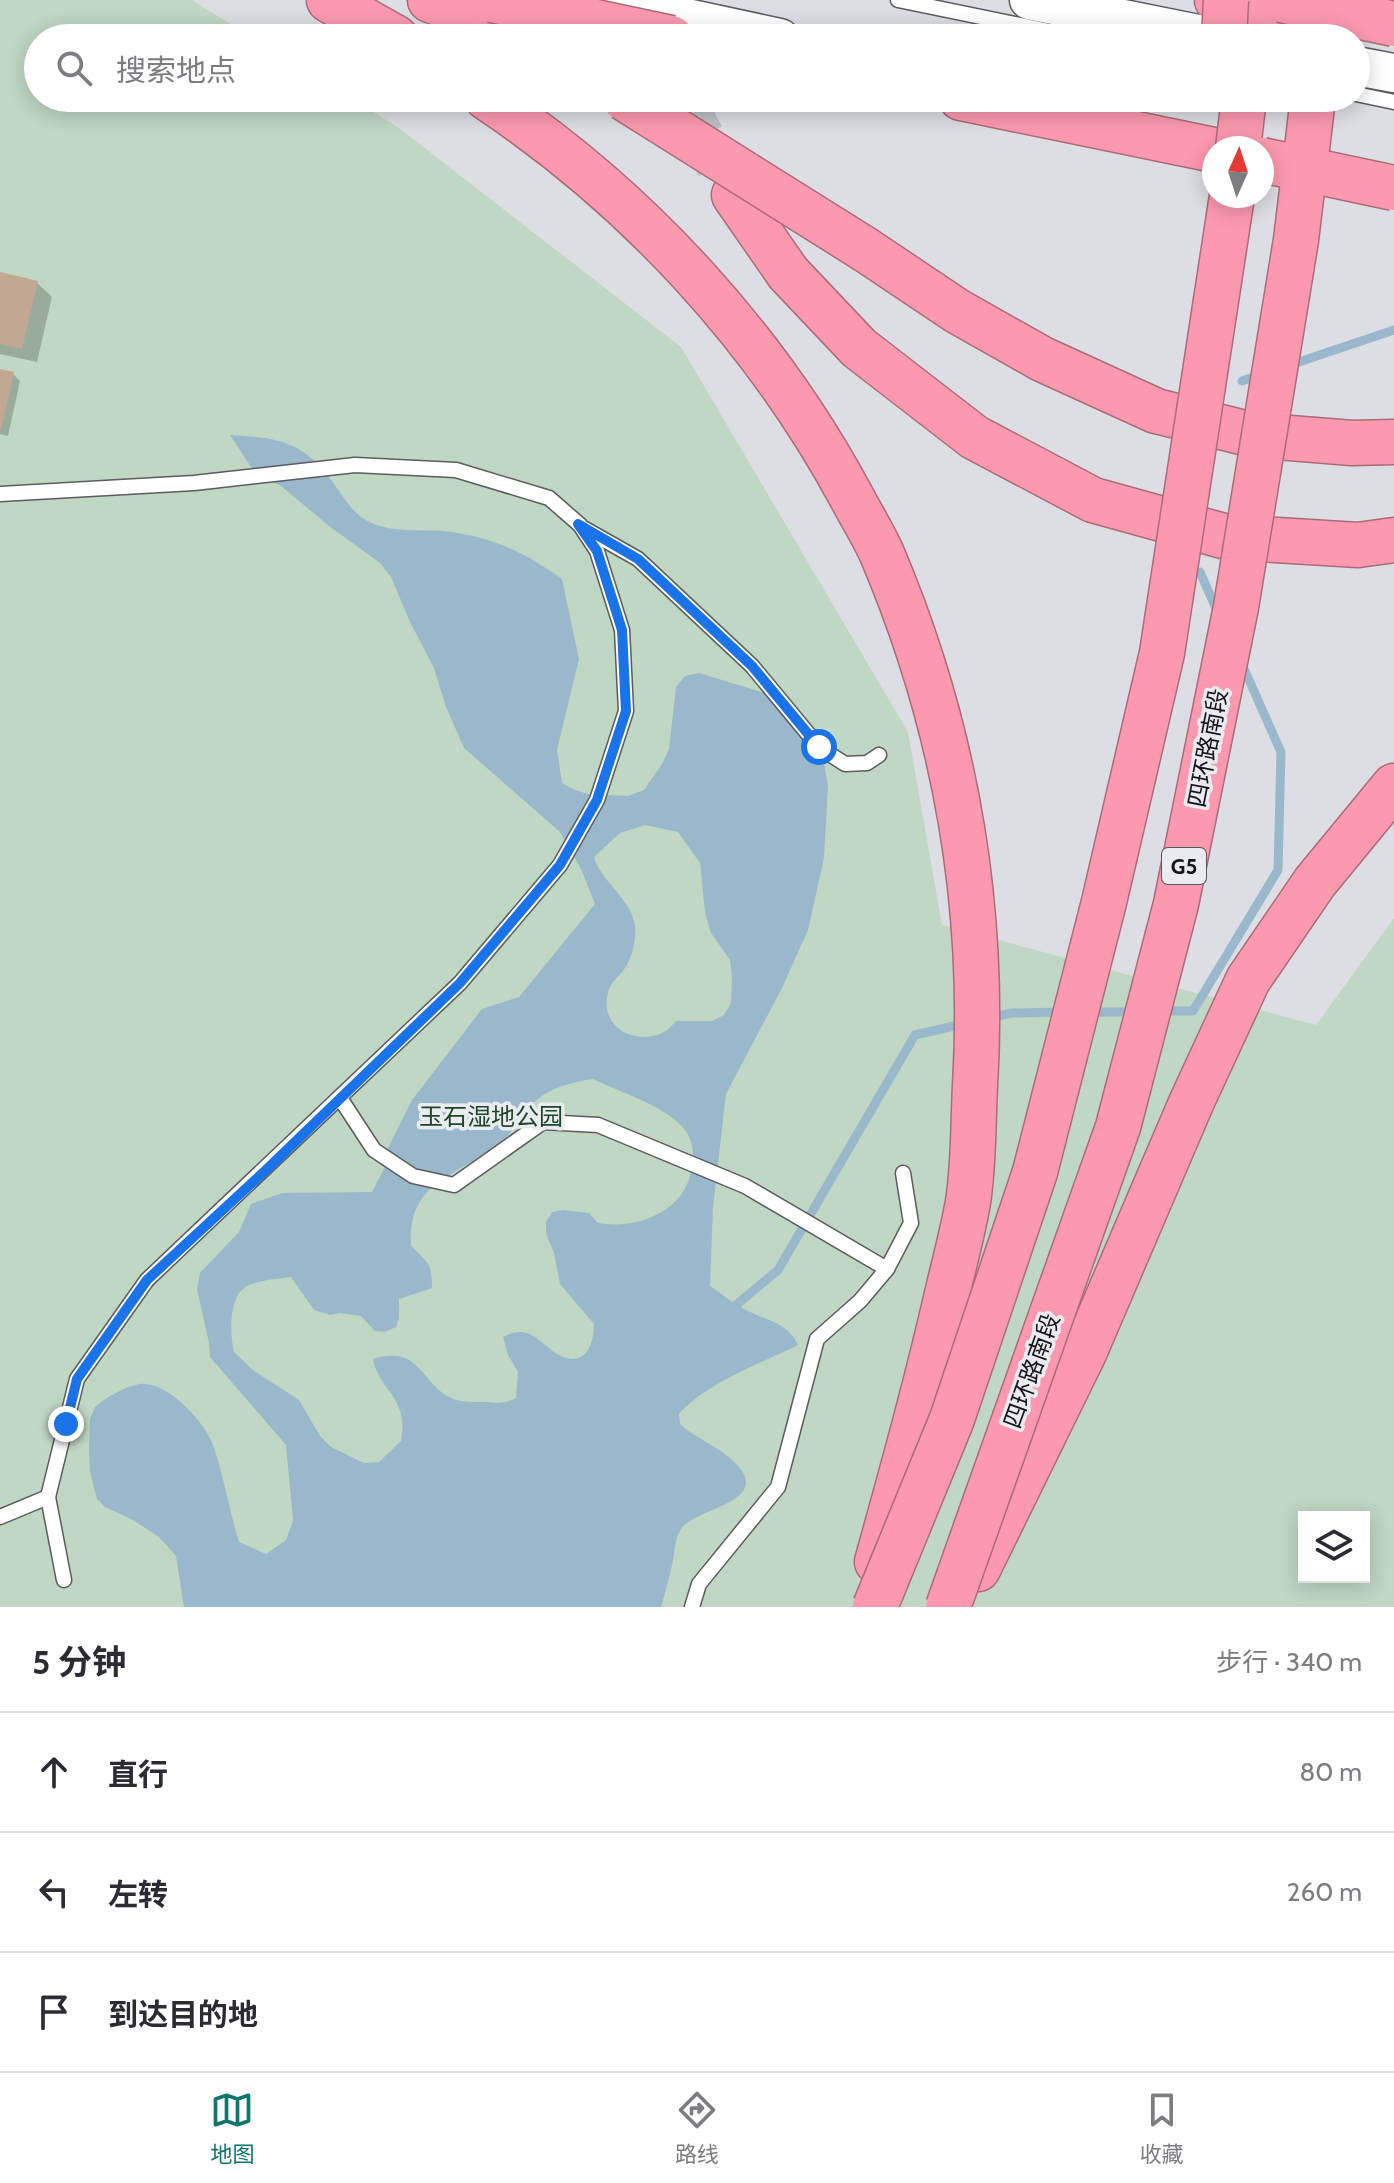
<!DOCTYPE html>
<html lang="zh">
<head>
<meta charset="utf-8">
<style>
	body { margin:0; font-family:Cabin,"Noto Sans SC",sans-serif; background:#f2f2f3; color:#2b2b33 }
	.controls { position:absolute; right:24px; bottom:24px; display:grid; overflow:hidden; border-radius:0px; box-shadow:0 4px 20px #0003 }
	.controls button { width:72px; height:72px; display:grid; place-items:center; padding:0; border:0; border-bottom:2px solid #e1e1e2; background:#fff; color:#2b2b33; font:40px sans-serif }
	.compass { position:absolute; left:1202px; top:136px; width:72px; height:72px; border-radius:50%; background:#fff; box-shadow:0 4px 20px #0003; rotate:3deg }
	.stop { position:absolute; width:24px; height:24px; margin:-18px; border:6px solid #1a73e8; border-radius:50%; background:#fff }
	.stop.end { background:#1a73e8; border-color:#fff; box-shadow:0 2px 8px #0008 }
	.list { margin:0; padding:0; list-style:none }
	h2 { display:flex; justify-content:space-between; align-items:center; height:104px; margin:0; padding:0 32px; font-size:34px }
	h2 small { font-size:26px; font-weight:400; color:#7c7c81 }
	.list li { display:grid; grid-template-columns:52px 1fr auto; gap:24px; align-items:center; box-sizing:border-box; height:120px; padding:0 32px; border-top:2px solid #e1e1e2 }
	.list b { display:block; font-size:30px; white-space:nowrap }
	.list em { font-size:26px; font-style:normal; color:#7c7c81 }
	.icon { flex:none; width:44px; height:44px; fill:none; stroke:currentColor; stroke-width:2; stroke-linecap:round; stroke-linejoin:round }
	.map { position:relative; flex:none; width:1394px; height:1607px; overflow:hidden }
	.search { position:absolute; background:#fff; box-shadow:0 4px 20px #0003; left:24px; right:24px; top:24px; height:88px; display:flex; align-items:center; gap:20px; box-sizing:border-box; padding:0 28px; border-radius:44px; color:#7c7c81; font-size:30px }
	.sheet { height:464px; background:#fff }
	nav { display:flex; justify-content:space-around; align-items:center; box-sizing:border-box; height:112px; border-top:2px solid #e1e1e2; background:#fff; font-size:22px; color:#7c7c81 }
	nav a { display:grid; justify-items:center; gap:4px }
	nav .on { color:#0f766e }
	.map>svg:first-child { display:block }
	.green { fill:#c0d7c3; fill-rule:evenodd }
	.water { fill:#9ab8cb; fill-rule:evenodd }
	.shadow { fill:#0003 }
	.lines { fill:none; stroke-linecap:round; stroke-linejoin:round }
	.stream { stroke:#9ab8cb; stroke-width:9 }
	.building { fill:#c2a793 }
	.highway-tunnel { stroke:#bfc0c5; stroke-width:44; stroke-dasharray:44 22; stroke-linecap:butt }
	.lane-casing { stroke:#5b5b60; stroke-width:17 }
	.secondary-casing { stroke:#5b5b60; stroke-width:41 }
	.highway-casing { stroke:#ac6b7a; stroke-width:47 }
	.lane { stroke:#fff; stroke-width:14 }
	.secondary { stroke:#fff; stroke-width:38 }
	.highway { stroke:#fc99af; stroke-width:44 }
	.highway-bridge-casing { stroke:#ac6b7a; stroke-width:47; stroke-linecap:butt }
	.highway-bridge { stroke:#fc99af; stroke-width:44 }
	.route { stroke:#1a73e8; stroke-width:10 }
	.labels { text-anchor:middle; stroke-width:7; stroke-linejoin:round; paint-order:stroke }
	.shield { fill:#eaebf1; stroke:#565659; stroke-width:2 }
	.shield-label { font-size:22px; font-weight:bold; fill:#161618 }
	.street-label { font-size:24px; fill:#161618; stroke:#eaebf1 }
	.park-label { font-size:24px; fill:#1d4728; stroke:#eaebf1 }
</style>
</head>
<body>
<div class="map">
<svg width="1394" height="1607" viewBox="0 0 1394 1607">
	<rect width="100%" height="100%" fill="#dddee3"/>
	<!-- green -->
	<path class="green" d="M 0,0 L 192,0 L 253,38 L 38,38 L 38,98 L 351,98 L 399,128 L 681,347 L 908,732 L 942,925 L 1316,1025 L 1394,918 L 1394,1607 L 0,1607 ZM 1304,1517 L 1364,1517 L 1364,1577 L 1304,1577 Z"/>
	<!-- water -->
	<path class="water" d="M 230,435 C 279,438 304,441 334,484 C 346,500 353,515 372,523 C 394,533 421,529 444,531 C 492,537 523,551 562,579 L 579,659 L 557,750 L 562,783 L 575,790 L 588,794 L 628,796 L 644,790 L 662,764 L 669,749 L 676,687 L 685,676 L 699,673 L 778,697 L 813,739 L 824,763 L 828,786 L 824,858 L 808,930 L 783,986 L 726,1094 L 713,1207 L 710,1286 C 721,1293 731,1302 742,1308 C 763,1320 787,1321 798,1345 C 762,1363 706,1383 679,1414 L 680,1424 C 695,1438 716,1445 731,1459 C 780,1502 695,1507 681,1529 C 674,1540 675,1553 672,1565 C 669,1579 665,1593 661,1607 L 184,1607 L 176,1556 L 159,1537 L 133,1520 L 105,1507 L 97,1499 L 90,1472 L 89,1449 L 90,1419 L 95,1407 C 107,1397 124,1387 139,1384 C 167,1380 205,1422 213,1445 C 224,1476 229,1510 239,1542 L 266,1554 L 286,1540 L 293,1521 L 286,1445 L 210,1357 L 209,1343 L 197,1289 L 200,1273 L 239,1232 L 251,1204 L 282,1193 L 372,1192 L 385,1167 L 388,1148 L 412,1100 L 482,1009 L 519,997 L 595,904 L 581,869 L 560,832 L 464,748 L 446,707 L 434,668 L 410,622 L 391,577 L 380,563 L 329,526 L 281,486 L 255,473 ZM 645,825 L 678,832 L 700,863 L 705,913 L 711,933 L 730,960 L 732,977 L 731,1003 L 724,1015 L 712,1021 L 676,1021 C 667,1032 659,1036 645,1037 C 620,1037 601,1019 608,993 C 610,982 620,976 625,968 C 633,956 636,939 635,926 C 632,899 601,882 594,857 L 620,833 ZM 593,1079 C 619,1092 667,1106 685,1130 C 693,1141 694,1152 692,1165 C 688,1211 638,1230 598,1223 L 589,1213 L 563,1210 L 552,1212 L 546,1222 L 546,1233 L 554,1253 L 560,1284 L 594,1324 C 594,1342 587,1366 563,1357 C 541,1348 533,1321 503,1337 L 508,1355 L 518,1372 L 516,1398 C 506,1404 497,1403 485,1402 C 473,1402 458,1403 447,1396 C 420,1379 418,1345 373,1359 C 380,1393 409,1396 401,1441 L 379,1462 L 364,1463 L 331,1447 L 320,1436 L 299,1400 L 253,1370 L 234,1352 C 230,1335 228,1296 247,1286 C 259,1280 278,1279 291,1277 L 314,1310 L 330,1315 L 340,1313 L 361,1316 L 375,1331 L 385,1332 L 396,1327 L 399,1318 L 399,1299 L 432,1288 C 432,1260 427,1264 411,1245 C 407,1180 460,1175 499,1144 C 511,1135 518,1121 527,1110 C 544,1089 567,1083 593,1079 Z"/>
	<!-- shadow -->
	<g class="shadow">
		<polygon points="0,274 37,283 52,297 37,362 0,354"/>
		<polygon points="0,371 13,374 20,381 8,436 0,434"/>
	</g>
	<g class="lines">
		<!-- stream -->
		<g class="stream">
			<polyline points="1287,366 1394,330"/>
			<polyline points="1242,381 1262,374"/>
			<polyline points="1200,572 1218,613"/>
			<polyline points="1161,1011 1193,1011 1278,870 1281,752 1241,662"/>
			<polyline points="1089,1012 1134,1012"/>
			<polyline points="990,1018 1011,1013 1062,1012"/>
			<polyline points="729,1311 778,1270 915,1035 963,1024"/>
		</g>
	</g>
	<!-- building -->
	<g class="building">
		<polygon points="0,272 38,281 22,349 0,344"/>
		<polygon points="0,369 14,372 1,430 0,430"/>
	</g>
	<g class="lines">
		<!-- highway-tunnel -->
		<polyline class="highway-tunnel" points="682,98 718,166"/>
		<defs>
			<g id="lane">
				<polyline points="898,0 1083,38"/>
				<polyline points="1356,94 1394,102"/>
				<polyline points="0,494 194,483 355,465 456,470 549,498 580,525 597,551 622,630 626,711 597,800 560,865 460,983 147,1280 77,1379 48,1497 64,1580"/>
				<polyline points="585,529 638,559 752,666 819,747 845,764 867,763 879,755"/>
				<polyline points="340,1098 374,1150 413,1176 454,1185 543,1122 598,1125 745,1186 887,1269"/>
				<polyline points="0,1517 48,1497"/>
				<polyline points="692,1607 699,1584 778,1487 817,1339 860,1301 887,1269 911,1223 903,1173"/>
			</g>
			<g id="secondary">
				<polyline points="603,0 780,38"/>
				<polyline points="1029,0 1218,38"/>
				<polyline points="1356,66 1394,73"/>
			</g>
			<g id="highway">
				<polyline points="329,0 396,38"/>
				<polyline points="430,0 482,19 517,38"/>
				<polyline points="1217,0 1321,22"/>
				<path d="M 487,98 C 637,198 765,337 851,496 C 861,515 873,534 882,554 C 954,724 986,902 975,1086 C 973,1124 974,1164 968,1202 C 963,1231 955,1261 948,1290 C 927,1382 902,1472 877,1562"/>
				<polyline points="961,98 1214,150"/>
				<polyline points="734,195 788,273 859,348 974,437 1093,500 1227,537 1358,545 1394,540"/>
				<polyline points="866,250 957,311 1042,359 1156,411 1253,435 1352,443 1394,442"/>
				<polyline points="978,1569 1084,1353 1192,1101 1248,980 1315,882 1394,786"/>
			</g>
		</defs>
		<!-- lane casing -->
		<use href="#lane" class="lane-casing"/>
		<!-- secondary casing -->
		<use href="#secondary" class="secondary-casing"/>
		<!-- highway casing -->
		<use href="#highway" class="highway-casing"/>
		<!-- lane -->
		<use href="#lane" class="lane"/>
		<!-- secondary -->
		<use href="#secondary" class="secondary"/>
		<!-- highway -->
		<use href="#highway" class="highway"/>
		<defs>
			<g id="highway-bridge">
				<polyline points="492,0 671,38"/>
				<polyline points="1281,0 1394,24"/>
				<polyline points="1224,38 1226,0"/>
				<polyline points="624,98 866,250"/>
				<polyline points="1238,148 1244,98"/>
				<polyline points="1262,160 1394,188"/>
				<polyline points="875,1607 952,1419 1035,1172 1104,902 1162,653 1232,196"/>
				<polyline points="948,1607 1118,1127 1176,904 1236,607 1296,240 1313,98"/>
			</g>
		</defs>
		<!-- highway-bridge casing -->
		<use href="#highway-bridge" class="highway-bridge-casing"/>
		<!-- highway-bridge -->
		<use href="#highway-bridge" class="highway-bridge"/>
	</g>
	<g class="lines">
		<!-- route -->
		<polyline class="route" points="66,1424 77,1379 147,1280 265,1171 460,983 560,865 597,800 626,711 622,630 597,551 578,524 638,559 752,666 819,747"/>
	</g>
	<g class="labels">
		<!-- shield labels -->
		<rect class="shield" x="1162" y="848" width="44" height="36" rx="6"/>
		<g class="shield-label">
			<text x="1184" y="874">G5</text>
		</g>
		<!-- street labels -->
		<g class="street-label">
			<text transform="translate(1208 748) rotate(-79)" y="8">四环路南段</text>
			<text transform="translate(1032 1371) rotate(-70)" y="8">四环路南段</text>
		</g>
		<!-- park labels -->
		<g class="park-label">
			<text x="491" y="1125">玉石湿地公园</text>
		</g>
	</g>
</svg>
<div class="controls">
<button><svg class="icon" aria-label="layers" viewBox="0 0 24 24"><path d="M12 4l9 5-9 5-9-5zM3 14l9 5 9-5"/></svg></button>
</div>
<svg class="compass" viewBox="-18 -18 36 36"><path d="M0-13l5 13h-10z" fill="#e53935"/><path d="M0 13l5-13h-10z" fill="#7c7c81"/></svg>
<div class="stop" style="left:819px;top:747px"></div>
<div class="stop end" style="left:66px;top:1424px"></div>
<div class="search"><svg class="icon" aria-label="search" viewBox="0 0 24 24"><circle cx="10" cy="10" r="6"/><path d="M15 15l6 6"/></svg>搜索地点</div>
</div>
<section class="sheet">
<h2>5 分钟<small>步行 · 340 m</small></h2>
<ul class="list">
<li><svg class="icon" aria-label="ahead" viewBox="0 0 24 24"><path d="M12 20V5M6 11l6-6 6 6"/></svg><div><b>直行</b></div><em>80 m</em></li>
<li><svg class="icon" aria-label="left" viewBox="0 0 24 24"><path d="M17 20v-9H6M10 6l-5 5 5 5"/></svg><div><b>左转</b></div><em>260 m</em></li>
<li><svg class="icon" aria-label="arrive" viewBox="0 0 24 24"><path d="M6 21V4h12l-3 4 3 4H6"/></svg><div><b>到达目的地</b></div></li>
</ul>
</section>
<nav>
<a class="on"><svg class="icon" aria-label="map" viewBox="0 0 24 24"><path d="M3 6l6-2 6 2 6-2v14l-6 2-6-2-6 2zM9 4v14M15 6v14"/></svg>地图</a>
<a><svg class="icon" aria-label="directions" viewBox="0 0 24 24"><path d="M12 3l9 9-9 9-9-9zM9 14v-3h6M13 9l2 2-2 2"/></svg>路线</a>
<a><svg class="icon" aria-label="saved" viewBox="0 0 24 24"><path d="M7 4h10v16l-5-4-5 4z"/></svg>收藏</a>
</nav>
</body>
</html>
